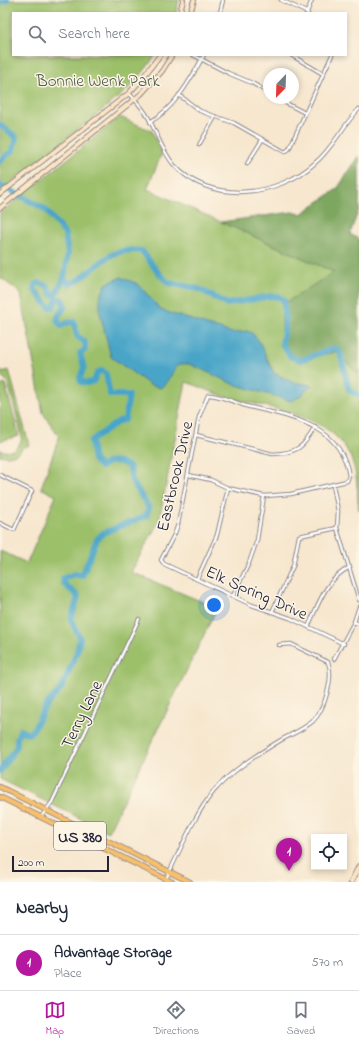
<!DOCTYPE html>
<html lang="en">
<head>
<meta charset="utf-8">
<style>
	body { margin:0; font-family:"Indie Flower",sans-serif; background:#f2f2f3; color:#1f2937 }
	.controls { position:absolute; right:12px; bottom:12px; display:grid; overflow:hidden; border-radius:0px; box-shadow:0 2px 6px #0003 }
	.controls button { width:36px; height:36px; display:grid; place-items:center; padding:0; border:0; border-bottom:1px solid #e0e1e3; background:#fff; color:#1f2937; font:20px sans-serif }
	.compass { position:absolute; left:263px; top:68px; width:36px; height:36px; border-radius:50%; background:#fff; box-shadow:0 2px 6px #0003; rotate:203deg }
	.scale { position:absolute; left:12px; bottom:10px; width:97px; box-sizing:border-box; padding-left:4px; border:2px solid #22223b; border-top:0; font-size:11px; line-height:14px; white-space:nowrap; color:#22223b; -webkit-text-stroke:3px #fcf5e5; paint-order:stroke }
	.you { position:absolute; left:214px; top:605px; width:14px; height:14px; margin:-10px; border:3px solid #fff; border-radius:50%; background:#1a73e8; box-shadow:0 0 0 6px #1a73e833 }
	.badge { display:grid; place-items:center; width:26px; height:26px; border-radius:50%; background:#b5179e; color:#fff; font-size:13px; font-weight:700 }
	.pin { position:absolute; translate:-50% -33px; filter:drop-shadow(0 1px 2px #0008) }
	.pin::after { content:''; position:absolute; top:21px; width:14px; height:12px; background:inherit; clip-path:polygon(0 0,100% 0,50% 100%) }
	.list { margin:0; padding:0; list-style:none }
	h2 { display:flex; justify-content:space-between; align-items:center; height:52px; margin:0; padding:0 16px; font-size:17px }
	h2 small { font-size:13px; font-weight:400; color:#747a83 }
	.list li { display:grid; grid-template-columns:26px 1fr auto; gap:12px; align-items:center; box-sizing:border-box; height:56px; padding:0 16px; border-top:1px solid #e0e1e3 }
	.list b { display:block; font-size:15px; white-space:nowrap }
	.list p { margin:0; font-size:13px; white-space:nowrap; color:#747a83 }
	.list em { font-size:13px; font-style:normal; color:#747a83 }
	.icon { flex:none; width:22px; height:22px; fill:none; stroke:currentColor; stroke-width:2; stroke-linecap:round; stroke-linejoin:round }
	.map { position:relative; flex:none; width:359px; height:882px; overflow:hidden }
	.search { position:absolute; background:#fff; box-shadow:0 2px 6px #0003; left:12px; right:12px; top:12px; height:44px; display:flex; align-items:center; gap:10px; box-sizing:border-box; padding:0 14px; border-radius:0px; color:#747a83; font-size:15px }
	.sheet { height:108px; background:#fff }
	nav { display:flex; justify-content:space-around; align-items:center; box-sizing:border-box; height:56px; border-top:1px solid #e0e1e3; background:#fff; font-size:11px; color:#747a83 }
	nav a { display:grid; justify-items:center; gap:2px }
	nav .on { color:#b5179e }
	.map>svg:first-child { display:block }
	.green { fill:#9cc06a; stroke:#5f7152 }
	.forest { fill:#7da65e; stroke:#50644c }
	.water { fill:#4aa5c8; stroke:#366482 }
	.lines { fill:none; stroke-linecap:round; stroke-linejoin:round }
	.river { stroke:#4aa5c8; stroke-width:6 }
	.minor-casing { stroke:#8c8485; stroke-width:4.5 }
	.secondary-casing { stroke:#8c8485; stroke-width:6 }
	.trunk-casing { stroke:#8c8485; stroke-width:6 }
	.minor { stroke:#fff; stroke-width:2.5 }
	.secondary { stroke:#fce5c4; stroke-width:4 }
	.trunk { stroke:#f8bf6c; stroke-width:4.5 }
	.labels { text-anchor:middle; stroke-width:3; stroke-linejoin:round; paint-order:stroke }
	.shield { fill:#fcf5e5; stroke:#63616e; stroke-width:1 }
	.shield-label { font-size:16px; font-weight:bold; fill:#22223b }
	.park-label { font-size:17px; fill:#4d594b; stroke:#fcf5e5 }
	.street-label { font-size:17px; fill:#22223b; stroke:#fcf5e5 }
</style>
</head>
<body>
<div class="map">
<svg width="359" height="882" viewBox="0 0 359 882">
	<rect width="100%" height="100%" fill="#fcf5e5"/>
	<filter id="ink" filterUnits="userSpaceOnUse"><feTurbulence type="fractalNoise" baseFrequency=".025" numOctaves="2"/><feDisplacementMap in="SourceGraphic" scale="8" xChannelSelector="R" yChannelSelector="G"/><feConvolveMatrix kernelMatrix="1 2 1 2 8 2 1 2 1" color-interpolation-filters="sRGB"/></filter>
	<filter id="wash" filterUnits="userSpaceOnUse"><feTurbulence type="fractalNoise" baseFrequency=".012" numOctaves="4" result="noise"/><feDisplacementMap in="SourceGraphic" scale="16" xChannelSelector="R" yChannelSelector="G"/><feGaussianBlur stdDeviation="0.9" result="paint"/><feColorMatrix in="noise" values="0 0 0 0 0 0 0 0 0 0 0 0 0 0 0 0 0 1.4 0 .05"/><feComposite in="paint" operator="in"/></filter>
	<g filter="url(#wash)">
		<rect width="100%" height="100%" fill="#f7e7cf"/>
		<!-- green -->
		<g class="green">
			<polygon points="0,0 179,0 176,13 13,13 13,55 156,55 138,79 120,96 0,191"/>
			<path d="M 120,117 L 152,131 L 162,153 L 147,189 L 334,272 L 329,276 L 294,360 L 336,352 L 359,374 L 359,510 C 357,492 358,472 350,456 C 332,414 266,408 226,397 C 213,393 200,386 186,382 L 159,521 L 131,572 L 217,608 L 108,832 L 0,779 L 0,551 L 27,563 L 56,496 L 41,488 L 59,437 L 43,413 L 21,294 L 0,277 L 0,213 Z"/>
			<path d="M 9,370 L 29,445 L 26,447 L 25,445 C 19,454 11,458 0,455 L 0,450 C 11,454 20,448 22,437 L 9,386 L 6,380 L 0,375 L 0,371 L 5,373 L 5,371 Z"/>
			<polygon points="5,384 19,436 0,441 0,386"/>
		</g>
		<!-- forest -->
		<polygon class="forest" points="359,156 359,209 350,234 359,239 359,374 336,352 294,360 282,339 282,305 334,272 221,222 292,212 301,214 337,189"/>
		<!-- water -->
		<path class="water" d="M 121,277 L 138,284 L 161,310 L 232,333 L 247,331 L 252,333 L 259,341 L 274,373 L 292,382 L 312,385 L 299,397 L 291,401 L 233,384 L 190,364 L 179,364 C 172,372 169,381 161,388 L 150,385 L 111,357 L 100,313 L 100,297 L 106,284 Z"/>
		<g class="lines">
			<!-- river -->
			<g class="river">
				<polyline points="0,3 7,0"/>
				<polyline points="0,125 16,137 13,150 0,161"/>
				<path d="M 0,185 L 45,209 L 65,234 L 68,253 L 64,279 L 71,284 C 98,271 106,245 142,251 L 160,275 L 169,283 L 199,289 L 227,304 L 271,296 L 279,297 L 284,300 L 285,326 L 282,344 L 291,357 L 301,360 L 335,348 L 340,352 L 349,390 L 359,395"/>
				<path d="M 0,771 L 17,746 L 17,738 L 20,730 L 29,734 L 34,728 L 46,705 L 61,689 L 77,652 L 80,638 L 71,620 L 78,596 L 64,584 L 63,578 L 75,574 L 82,576 L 97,539 L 103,533 L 146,516 L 149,508 L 132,481 L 130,467 C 120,461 111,458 101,467 L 94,460 L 91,441 L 119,421 L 125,420 L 129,395 L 110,395 L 106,374 L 102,370 L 97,373 L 94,381 L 88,383 L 81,382 L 80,378 L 84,367 L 80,353 L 85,350 L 85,342 L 77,336 L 74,322 L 69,322 L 61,326 L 57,320 L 59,314 L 65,307 L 62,299 L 57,299 L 53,307 L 49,307 L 34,289 L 35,285 L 38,283 L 48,286 L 51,294 L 55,295 L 64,279"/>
			</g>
		</g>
	</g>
	<g filter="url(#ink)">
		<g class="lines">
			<defs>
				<g id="minor">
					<polyline points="281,0 308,13"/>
					<polyline points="307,12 312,0"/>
					<polyline points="220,13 223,0"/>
					<polyline points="193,55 228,73 252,83 269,93"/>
					<polyline points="291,55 323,74"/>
					<path d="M 129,93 C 136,101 143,108 148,117 C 157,133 162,151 174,165 C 210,205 278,197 315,163 C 333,148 343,125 359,109"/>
					<polyline points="179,95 200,111 234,123 285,152 289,149 332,55"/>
					<polyline points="276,98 305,113"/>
					<path d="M 150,122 C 175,108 191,79 204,55"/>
					<polyline points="199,145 215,117"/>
					<polyline points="247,164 262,140"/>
					<path d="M 196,435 L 273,454 C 297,453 304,447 315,427"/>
					<polyline points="0,475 32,491 14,530 0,523"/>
					<path d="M 188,475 L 211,480 L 228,488 L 264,496 L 291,494 L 347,481 L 349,476 C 341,423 289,417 246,406 C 236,403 217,394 208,395 L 199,417 L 178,524 L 175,533 L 161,560 L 164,564 L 252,605 L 290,618 L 344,644"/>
					<polyline points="333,485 338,511 337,528 359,600"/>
					<polyline points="197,579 217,535 228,488"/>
					<polyline points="233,596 249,563 257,540 264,496"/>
					<polyline points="272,612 293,566 299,536 337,528"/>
					<polyline points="354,622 359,624"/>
					<path d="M 308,627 C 319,603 325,580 350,567"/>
					<polyline points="334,659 354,622 359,607"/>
					<polyline points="41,817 52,802 139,619"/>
					<path d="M 166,879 C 180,851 194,815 214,791 C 232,770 258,754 281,740 C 292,734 304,729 313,721 C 325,709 334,677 328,662 L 291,644 L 279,645"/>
				</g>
				<g id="secondary">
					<polyline points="180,13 183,0"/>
					<polyline points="190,13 194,0"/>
					<polyline points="0,194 129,93 141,80 160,55"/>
					<polyline points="0,208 141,94 162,71 172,55"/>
					<polyline points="351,882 359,866"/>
				</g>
				<g id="trunk">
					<polyline points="0,787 190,882"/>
					<polyline points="0,797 172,882"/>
				</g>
			</defs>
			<!-- minor casing -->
			<use href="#minor" class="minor-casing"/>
			<!-- secondary casing -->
			<use href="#secondary" class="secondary-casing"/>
			<!-- trunk casing -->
			<use href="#trunk" class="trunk-casing"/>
			<!-- minor -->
			<use href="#minor" class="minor"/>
			<!-- secondary -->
			<use href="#secondary" class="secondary"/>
			<!-- trunk -->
			<use href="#trunk" class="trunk"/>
		</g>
	</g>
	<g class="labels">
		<!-- shield labels -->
		<rect class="shield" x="54" y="822" width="52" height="28" rx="3"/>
		<g class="shield-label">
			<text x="80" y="842">US 380</text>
		</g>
		<!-- park labels -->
		<g class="park-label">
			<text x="98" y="86">Bonnie Wenk Park</text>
		</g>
		<!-- street labels -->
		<g class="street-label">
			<text transform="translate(174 476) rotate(-77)" y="6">Eastbrook Drive</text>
			<text transform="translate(257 592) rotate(24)" y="6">Elk Spring Drive</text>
			<text transform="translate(81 714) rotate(-64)" y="6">Terry Lane</text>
		</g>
	</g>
</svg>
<div class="controls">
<button><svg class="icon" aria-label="locate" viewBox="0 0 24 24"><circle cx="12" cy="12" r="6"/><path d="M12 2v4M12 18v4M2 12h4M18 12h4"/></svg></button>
</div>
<svg class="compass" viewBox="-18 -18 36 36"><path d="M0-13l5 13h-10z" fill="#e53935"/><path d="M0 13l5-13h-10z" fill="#747a83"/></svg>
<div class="scale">200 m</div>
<div class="you"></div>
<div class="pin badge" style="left:289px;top:871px">1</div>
<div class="search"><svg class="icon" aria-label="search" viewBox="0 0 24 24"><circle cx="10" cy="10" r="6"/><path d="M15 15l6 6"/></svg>Search here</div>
</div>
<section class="sheet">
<h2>Nearby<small></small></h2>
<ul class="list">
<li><span class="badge">1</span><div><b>Advantage Storage</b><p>Place</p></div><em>570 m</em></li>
</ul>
</section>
<nav>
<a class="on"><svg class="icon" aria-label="map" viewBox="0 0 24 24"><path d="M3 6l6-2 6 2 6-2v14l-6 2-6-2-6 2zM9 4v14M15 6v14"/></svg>Map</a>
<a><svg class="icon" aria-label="directions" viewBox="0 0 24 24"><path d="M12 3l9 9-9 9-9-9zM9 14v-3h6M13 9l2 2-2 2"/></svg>Directions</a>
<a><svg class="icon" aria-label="saved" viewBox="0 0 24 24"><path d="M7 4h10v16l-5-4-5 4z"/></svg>Saved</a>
</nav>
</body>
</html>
